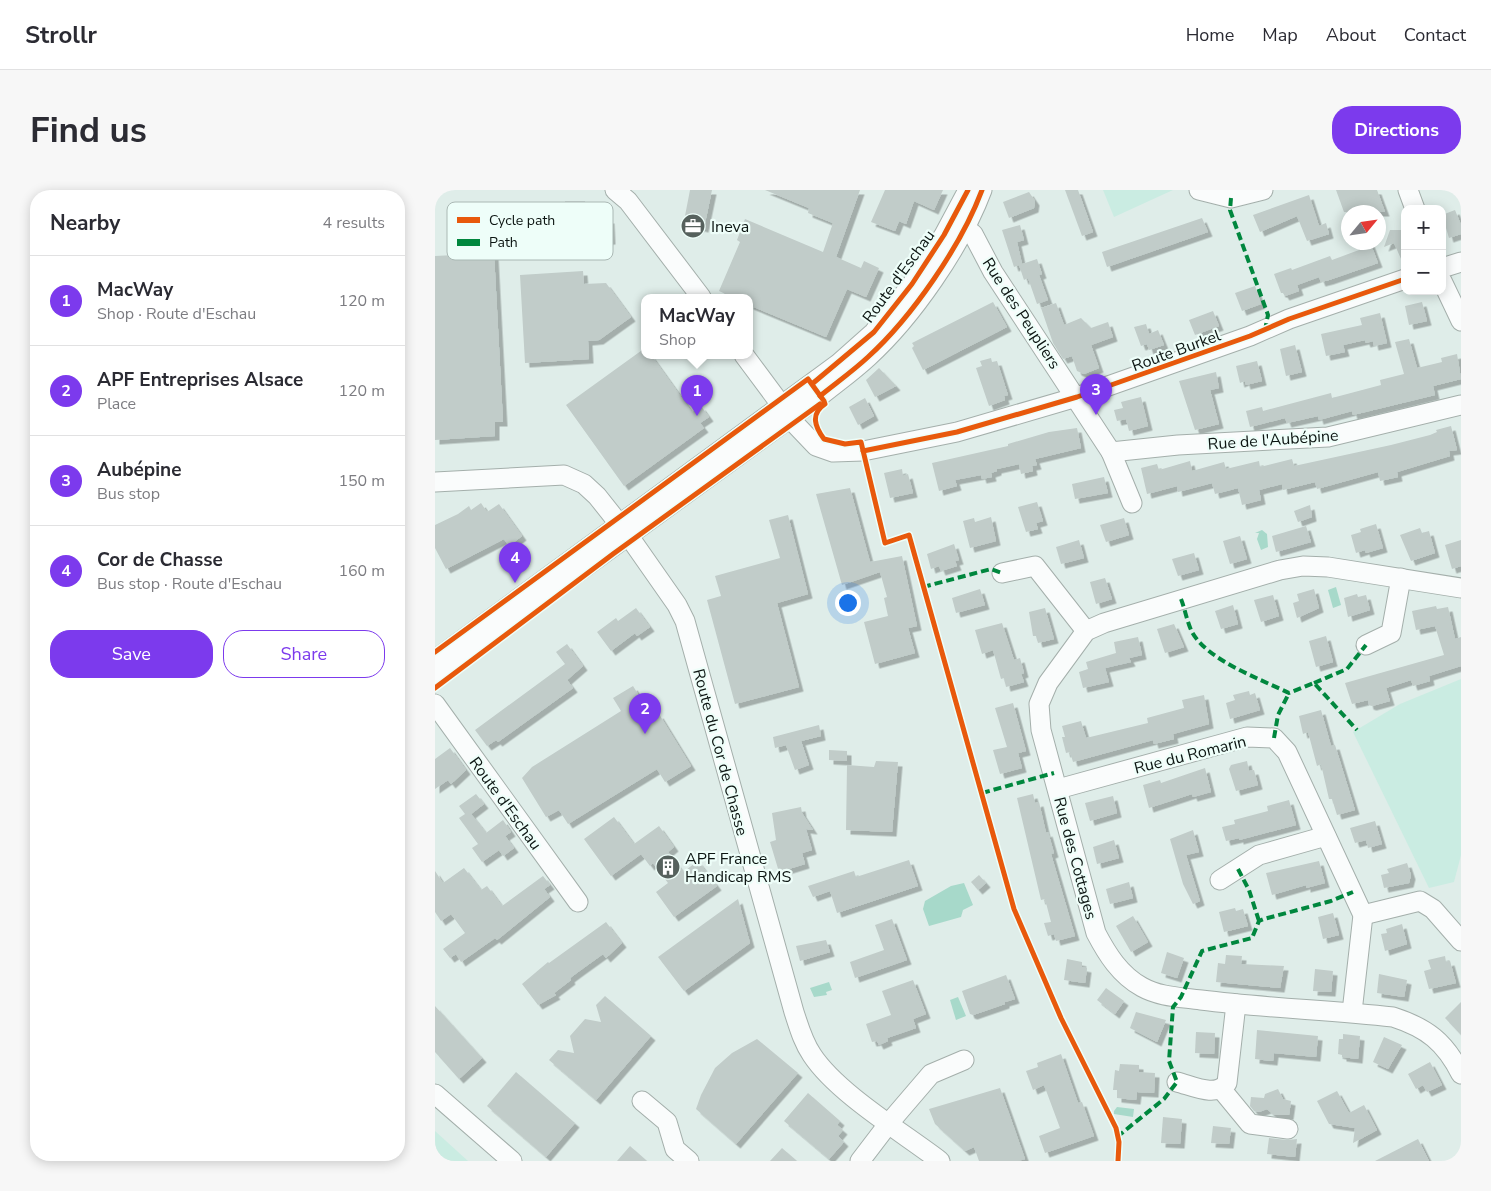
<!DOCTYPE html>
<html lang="en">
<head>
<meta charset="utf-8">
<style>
	body { margin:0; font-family:"Nunito Sans",sans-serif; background:#f7f7f7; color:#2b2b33 }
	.controls { position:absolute; right:15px; top:15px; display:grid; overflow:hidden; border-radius:10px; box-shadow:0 2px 12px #0003 }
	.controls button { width:45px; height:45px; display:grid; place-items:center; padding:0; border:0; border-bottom:1px solid #e1e1e2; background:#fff; color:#2b2b33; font:25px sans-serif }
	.compass { position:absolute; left:906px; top:15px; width:45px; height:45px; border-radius:50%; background:#fff; box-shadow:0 2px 12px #0003; rotate:61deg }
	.you { position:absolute; left:412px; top:412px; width:18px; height:18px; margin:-12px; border:4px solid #fff; border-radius:50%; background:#1a73e8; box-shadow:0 0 0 8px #1a73e833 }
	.badge { display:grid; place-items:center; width:32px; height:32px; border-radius:50%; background:#7c3aed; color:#fff; font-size:16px; font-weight:700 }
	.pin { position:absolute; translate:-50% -41px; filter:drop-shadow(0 1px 2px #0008) }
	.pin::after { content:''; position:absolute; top:26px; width:18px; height:15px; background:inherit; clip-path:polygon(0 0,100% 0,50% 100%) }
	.popup { position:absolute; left:206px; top:104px; width:112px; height:65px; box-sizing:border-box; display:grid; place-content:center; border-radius:10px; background:#fff; filter:drop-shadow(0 1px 4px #0005); font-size:16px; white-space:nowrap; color:#7c7c81 }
	.popup b { font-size:19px; color:#2b2b33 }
	.popup::after { content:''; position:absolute; left:50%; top:100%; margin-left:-10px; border:10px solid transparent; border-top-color:#fff }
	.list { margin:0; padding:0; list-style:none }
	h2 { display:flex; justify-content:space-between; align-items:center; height:65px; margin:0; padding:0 20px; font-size:21px }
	h2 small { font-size:16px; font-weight:400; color:#7c7c81 }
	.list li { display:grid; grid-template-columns:32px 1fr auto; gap:15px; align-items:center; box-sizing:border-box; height:90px; padding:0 20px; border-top:1px solid #e1e1e2 }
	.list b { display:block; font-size:19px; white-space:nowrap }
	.list p { margin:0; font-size:16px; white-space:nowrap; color:#7c7c81 }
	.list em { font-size:16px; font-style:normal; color:#7c7c81 }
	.actions { display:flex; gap:10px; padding:15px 20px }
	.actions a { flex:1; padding:11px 0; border:1px solid #7c3aed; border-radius:20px; text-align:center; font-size:18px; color:#7c3aed }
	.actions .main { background:#7c3aed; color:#fff }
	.map { position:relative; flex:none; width:1026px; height:971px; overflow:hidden; border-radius:20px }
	header { display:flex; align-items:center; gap:30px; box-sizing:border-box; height:70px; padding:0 25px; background:#fff; border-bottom:1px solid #e1e1e2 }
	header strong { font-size:24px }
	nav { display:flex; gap:28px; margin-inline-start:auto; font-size:18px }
	.intro { display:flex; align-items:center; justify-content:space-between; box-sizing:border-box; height:120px; padding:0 30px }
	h1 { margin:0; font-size:35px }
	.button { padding:12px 22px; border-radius:20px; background:#7c3aed; color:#fff; font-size:18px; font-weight:700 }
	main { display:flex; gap:30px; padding:0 30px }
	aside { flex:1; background:#fff; border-radius:20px; box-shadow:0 2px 12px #0003 }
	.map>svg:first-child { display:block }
	.green { fill:#caece2 }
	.water { fill:#a7d9ca }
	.building { fill:#c1ccc9; filter:url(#shadow) }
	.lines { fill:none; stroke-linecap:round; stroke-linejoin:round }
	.minor-casing { stroke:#a4afab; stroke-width:21 }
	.minor { stroke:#fafcfc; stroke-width:19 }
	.quiet { stroke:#00873e; stroke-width:4; stroke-dasharray:8 4; stroke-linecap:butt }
	.cycleway-casing { stroke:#eefef9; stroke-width:8 }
	.cycleway { stroke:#e8590c; stroke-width:5 }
	.labels { text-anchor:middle; stroke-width:4.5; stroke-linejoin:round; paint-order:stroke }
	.poi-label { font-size:16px; fill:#0c1512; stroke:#eefef9; text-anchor:start }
	.street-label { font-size:16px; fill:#0c1512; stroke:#eefef9 }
	.key { fill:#eefef9; stroke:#aab8b4; stroke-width:1 }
	.key-label { font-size:14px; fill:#0c1512 }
</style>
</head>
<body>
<header>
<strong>Strollr</strong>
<nav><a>Home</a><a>Map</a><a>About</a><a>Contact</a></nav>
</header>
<div class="intro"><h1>Find us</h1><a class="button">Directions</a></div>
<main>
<aside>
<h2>Nearby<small>4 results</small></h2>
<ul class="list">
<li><span class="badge">1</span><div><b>MacWay</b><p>Shop · Route d'Eschau</p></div><em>120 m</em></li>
<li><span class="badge">2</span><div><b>APF Entreprises Alsace</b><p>Place</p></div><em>120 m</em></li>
<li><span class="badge">3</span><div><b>Aubépine</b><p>Bus stop</p></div><em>150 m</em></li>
<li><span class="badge">4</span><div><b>Cor de Chasse</b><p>Bus stop · Route d'Eschau</p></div><em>160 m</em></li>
</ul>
<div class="actions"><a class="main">Save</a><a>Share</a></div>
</aside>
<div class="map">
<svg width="1026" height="971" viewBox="0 0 1026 971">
	<defs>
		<filter id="shadow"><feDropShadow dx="4.5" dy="4.5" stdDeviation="0" flood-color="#0004"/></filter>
	</defs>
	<rect width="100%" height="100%" fill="#dfede9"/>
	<!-- green -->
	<g class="green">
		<polygon points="668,0 738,0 679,27"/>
		<polygon points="1026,489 1026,665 1019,692 994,698 918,542 965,514"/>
		<polygon points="0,941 33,971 0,971"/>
	</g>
	<!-- water -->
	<g class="water">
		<polygon points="827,340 832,344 833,357 826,360 822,349 824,343 820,343"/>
		<polygon points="901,397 906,415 898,418 893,400"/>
		<polygon points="529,693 538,715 528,720 526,727 494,736 488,719 490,711 516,696"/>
		<polygon points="394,792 397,800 391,802 392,805 379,807 375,798"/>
		<polygon points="523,807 531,826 521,830 515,810"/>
		<polygon points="682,917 699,919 698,927 679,924 679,921"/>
	</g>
	<!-- building -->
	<g class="building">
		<polygon points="255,0 277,0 269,38 265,37 259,43 249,31"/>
		<polygon points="330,0 425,0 401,67 426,78 429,71 444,78 431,107 412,99 391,147 314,115 314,107 297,107 284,101 305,52 302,50 310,29 388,62 398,33 373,23 374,18"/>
		<polygon points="450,0 508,0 499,20 479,11 471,34 464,31 460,41 436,32"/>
		<polygon points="630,0 643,0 658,42 647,46"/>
		<polygon points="901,0 942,0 950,22 909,22"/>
		<polygon points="594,2 600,11 599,18 574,28 568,12"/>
		<polygon points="874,5 884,36 891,33 894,44 872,51 862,26 825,42 818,25"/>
		<polygon points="130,11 150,11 151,19 165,18 165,30 175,29 176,50 166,51 167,61 83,65 81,21 130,19"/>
		<polygon points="1020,20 1026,35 1026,44 1014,48 1007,25"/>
		<polygon points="767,28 773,42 672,77 667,62"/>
		<polygon points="585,35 589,50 582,52 587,74 602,69 607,84 604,85 613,110 602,114 593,88 589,90 584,75 579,77 567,40"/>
		<polygon points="955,40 966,40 970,48 970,78 959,53 949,57"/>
		<polygon points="930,52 935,52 943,73 894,90 886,92 884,87 862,95 864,101 850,106 848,103 846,103 839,84 856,78 857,80 895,66 897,70 924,60 922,55"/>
		<polygon points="59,63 68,232 60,232 60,246 0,250 0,66"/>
		<polygon points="148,81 149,94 171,93 196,127 164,150 153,151 154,169 90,173 85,85"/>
		<polygon points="820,96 826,114 807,121 800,103"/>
		<polygon points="558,112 572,137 488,180 477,158 479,156 477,153"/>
		<polygon points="987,112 992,131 974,135 970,116"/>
		<polygon points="621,113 629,135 646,128 656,138 673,132 678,147 656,155 664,178 649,184 642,181 637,166 628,169 618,153 606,118"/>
		<polygon points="778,121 784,136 760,145 754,130"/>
		<polygon points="945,123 952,153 939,156 938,151 931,153 930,150 908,155 910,162 891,166 886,144 927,135 925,128"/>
		<polygon points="711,134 714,144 723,140 729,155 714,160 712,154 706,156 699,137"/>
		<polygon points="974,149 982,178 1007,172 1006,168 1022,164 1026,189 998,196 1000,205 918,225 917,221 884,230 883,226 852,233 850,228 815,237 811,221 827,217 828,221 896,203 897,208 946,195 945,190 969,184 960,152"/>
		<polygon points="860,155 867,182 851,186 845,159"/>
		<polygon points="210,158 210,165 216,165 254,218 257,222 266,216 274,227 265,233 269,238 189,296 131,215"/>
		<polygon points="556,168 557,172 562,171 573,205 569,206 570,210 554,216 541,178 547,176 545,171"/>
		<polygon points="822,171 827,191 811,195 810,191 805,193 801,176"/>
		<polygon points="444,178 461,196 440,207 431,190"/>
		<polygon points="781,182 784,198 775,200 784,234 760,240 744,191"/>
		<polygon points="706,207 713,236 694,241 691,229 682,231 679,220 688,218 686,212"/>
		<polygon points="430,208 439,226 423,235 414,217"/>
		<polygon points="1016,236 1022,260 1014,261 1015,266 962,282 963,287 945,291 943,282 882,299 880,292 848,300 847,294 824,300 826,310 807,315 803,298 780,304 777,293 743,302 742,296 712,304 706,278 722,274 724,280 755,271 757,281 789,272 791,279 824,271 825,277 857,269 859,276 956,255 995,245 1002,242 1001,240"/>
		<polygon points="642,238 646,258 600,269 602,275 597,276 598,281 586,284 584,274 562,279 562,281 556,283 557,287 547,289 546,285 520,290 522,296 504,301 497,273 573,256 573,254 614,242"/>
		<polygon points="467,279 468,286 473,284 478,303 455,308 449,283"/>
		<polygon points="669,287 673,303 640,309 637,294"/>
		<polygon points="415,298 435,372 467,366 482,436 473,438 480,463 440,474 429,432 453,426 449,408 452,407 445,382 407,395 381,304"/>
		<polygon points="602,312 608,331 601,333 603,339 591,342 583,317"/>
		<polygon points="46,313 52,322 64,314 87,346 74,356 69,349 11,379 0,358 0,335 23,324 34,316 36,320"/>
		<polygon points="875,315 877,327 863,332 859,321"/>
		<polygon points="353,325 373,404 342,413 364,497 300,514 272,410 286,406 280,386 345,368 334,330"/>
		<polygon points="556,327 561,351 535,358 528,331 539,328 540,332"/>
		<polygon points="689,328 694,345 671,352 665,335"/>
		<polygon points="941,334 948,358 931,363 930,360 921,363 916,345 926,342 925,339"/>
		<polygon points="871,336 876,352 841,362 837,346"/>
		<polygon points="985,338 987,343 994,341 1000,363 976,371 965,345"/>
		<polygon points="805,346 812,369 795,374 788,351"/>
		<polygon points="644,350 649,368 626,374 621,357"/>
		<polygon points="1026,350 1026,376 1017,379 1010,355"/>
		<polygon points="519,354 524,370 520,371 522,376 506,381 504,376 496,379 492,364"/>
		<polygon points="759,363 764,380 743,386 737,369"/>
		<polygon points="670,388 677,409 661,414 655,392"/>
		<polygon points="545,399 550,415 521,423 517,408"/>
		<polygon points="879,399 884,418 862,428 858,413 864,411 862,404"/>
		<polygon points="922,404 923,407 931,405 935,420 913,427 909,408"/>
		<polygon points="838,405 844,426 826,432 819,410"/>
		<polygon points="798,415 803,434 786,439 780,421"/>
		<polygon points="1001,416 1002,419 1013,417 1020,449 1026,447 1026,476 994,486 995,491 978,496 976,490 951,498 955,511 937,516 934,515 933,510 917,514 910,493 1009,465 1000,436 981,440 977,421"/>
		<polygon points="201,418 215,437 202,446 200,443 176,461 162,442 181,428 183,431"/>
		<polygon points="610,418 619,449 603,453 601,446 598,446 594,422"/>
		<polygon points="567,433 579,470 585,468 589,483 586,484 589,492 571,497 569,488 566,489 558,460 547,464 540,440"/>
		<polygon points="739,434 749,457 730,463 722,439"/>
		<polygon points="891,446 898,472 881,477 874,451"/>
		<polygon points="703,447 707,465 694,468 696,472 670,478 674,492 648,498 644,482 653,479 651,472 681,463 679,452"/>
		<polygon points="132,454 148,476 132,490 138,498 63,552 61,550 52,556 40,540 130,474 121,462"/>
		<polygon points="198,496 218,528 224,524 256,576 230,592 222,579 133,634 124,620 111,627 87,588 97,577 186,521 178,508"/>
		<polygon points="814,501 815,505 820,503 825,520 795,529 791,513 800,510 798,505"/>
		<polygon points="769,505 774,534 738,544 739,549 719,554 718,550 638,572 635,562 631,563 627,547 630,547 627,536 646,531 651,548 713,533 712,528 749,518 747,510"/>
		<polygon points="578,513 591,561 583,563 587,578 565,584 558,560 572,557 560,518"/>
		<polygon points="886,520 896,556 900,555 920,620 902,625 897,609 894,609 886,574 882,576 873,542 868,544 864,526"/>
		<polygon points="384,535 386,546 366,551 374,575 360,580 351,555 340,558 338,547"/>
		<polygon points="15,558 31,580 16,594 13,590 0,599 0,569"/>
		<polygon points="394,560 412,561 412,571 394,570"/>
		<polygon points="441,571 463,572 457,642 411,640 412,575 439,577"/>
		<polygon points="812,571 814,581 819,580 823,595 801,601 794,579 796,575"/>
		<polygon points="770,578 776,602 758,607 757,604 714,618 708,595 725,590 726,593"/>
		<polygon points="41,604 49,614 36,624 51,643 68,630 76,642 70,646 79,658 68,666 64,660 47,672 37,658 43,654 24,628 30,624 24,616"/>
		<polygon points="598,604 600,613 604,612 611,643 613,642 619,663 616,664 640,746 621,751 619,744 613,746 609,733 616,732 610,709 606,710 582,608"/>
		<polygon points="678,606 682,623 655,631 650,613"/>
		<polygon points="854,610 861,635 804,650 804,648 791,651 787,637 800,634 799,630 833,621 832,616"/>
		<polygon points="366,617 367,623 378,640 371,639 377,660 367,663 370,674 344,682 335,652 341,650 337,623"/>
		<polygon points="179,627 199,654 224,636 239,657 233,662 248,682 263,671 282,696 239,727 221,702 233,693 218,673 215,676 206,664 176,686 149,649"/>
		<polygon points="940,631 947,654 933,658 931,650 920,653 915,638"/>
		<polygon points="758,640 764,662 751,665 765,711 758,714 748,694 735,649"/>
		<polygon points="679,650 684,668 662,674 658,657"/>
		<polygon points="474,670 483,696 402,723 395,701 378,707 373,696 419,681 421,687"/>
		<polygon points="884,671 890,693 871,698 871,695 837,705 831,683"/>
		<polygon points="972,673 976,685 974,693 949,698 946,685 954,683 952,679"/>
		<polygon points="29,678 46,700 52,696 67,716 108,686 115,695 109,699 115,707 62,750 60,748 26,772 21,764 15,768 8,759 30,743 16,724 6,731 0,722 0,681 8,693"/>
		<polygon points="544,685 551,693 543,700 536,692"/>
		<polygon points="694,692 698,708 675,714 671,699"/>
		<polygon points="303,709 315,753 249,801 223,767"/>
		<polygon points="800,718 801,721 808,719 813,736 789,742 784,722"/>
		<polygon points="898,723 904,745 888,749 883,727"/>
		<polygon points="698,726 713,752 696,762 681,736"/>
		<polygon points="457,729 472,770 420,788 415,772 449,760 440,735"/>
		<polygon points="171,732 187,753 171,768 168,764 143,782 135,788 136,790 119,803 121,805 103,815 87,794 113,772 114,773"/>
		<polygon points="967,734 972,754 950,761 946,744 952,743 951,739"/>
		<polygon points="391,750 395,762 365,771 361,756"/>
		<polygon points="732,762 749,768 742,788 726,783"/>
		<polygon points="791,765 807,766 806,774 849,776 845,798 781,792 783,773 790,774"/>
		<polygon points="1010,766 1011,772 1015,771 1021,793 994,799 989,781 996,779 993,770"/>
		<polygon points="632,769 647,772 647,777 652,778 650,793 629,790"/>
		<polygon points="880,779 898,781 896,802 878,801"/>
		<polygon points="944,784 972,790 969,807 942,803"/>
		<polygon points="571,785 580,809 570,812 570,814 538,825 535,824 527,801"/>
		<polygon points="478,790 491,824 478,829 481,838 452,848 453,851 444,855 442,851 437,852 431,834 456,825 447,801"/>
		<polygon points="671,798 689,811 680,824 662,810"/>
		<polygon points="170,806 216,846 161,910 114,870 123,860 139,863 135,846 150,829 166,832 161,815"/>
		<polygon points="1026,812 1026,845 1010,828"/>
		<polygon points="0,816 47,868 24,889 0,862"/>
		<polygon points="701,822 731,830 722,852 695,838"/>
		<polygon points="822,840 883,846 881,867 839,863 838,871 820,869"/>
		<polygon points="761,842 780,843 779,864 760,863"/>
		<polygon points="908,844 925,846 923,869 907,867 907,865 903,864 904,849 908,849"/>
		<polygon points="949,847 967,855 953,879 938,872"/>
		<polygon points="322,849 363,883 301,954 261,919 266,905 280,878 297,863"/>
		<polygon points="626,864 643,913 647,912 659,946 610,963 604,946 625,938 609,895 598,900 591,881 603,877 602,873"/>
		<polygon points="995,872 1007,895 992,902 988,895 981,899 973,884"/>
		<polygon points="685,874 704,875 704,882 720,883 719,903 702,902 701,910 682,908 682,900 678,900 680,880 684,881"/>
		<polygon points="81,882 140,933 111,967 52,916"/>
		<polygon points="565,898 590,969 583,971 544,971 539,957 530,961 500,934 494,919"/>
		<polygon points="843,899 848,909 856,911 854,925 839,925 832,919 824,922 819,921 815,916 816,907 829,908 830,904"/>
		<polygon points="902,901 914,923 929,915 942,940 918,953 920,938 894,934 882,911"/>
		<polygon points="373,903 405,931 402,935 408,940 403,946 409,952 394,969 349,931"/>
		<polygon points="728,927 747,929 745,954 726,953"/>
		<polygon points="778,936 796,938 794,954 776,953"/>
		<polygon points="834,948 852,950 862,949 860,967 832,964"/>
		<polygon points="983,949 994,971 940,971"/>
		<polygon points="195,956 212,971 182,971"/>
		<polygon points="347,958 362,971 335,971"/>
	</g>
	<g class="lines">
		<defs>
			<g id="minor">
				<polyline points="180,0 193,11 266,107"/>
				<polyline points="764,0 796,8 828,0"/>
				<polyline points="973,0 980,19"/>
				<polyline points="531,39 538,44 558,82 676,262 743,255 893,247 1026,215"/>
				<polyline points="1007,78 1026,72"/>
				<polyline points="1007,91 1026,131"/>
				<polyline points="309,165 361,235 381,256 398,262 428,261 522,242 642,207 815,146 854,129 970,89"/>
				<polyline points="676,262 697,313"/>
				<path d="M 0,292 L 129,285 L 149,294 L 162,306 L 193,345 L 242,415 L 250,431 L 359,822 C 364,837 368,852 377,865 C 402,903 467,942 505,971"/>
				<polyline points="567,383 600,376 651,441"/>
				<path d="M 1026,398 L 893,377 L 868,376 L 845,380 L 669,433 L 651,441 L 613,493 L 604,514 L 606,540 L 661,743 C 672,764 685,785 707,797 C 725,807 745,807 766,810 C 830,818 894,820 958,827 C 992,838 1010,852 1026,884"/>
				<polyline points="931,455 956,443 966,388"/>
				<polyline points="0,470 403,174 439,142 477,94 509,45 533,0"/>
				<path d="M 0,486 L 385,206 C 401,193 418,181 433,167 C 477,127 526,56 547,0"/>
				<polyline points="0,514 143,712"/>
				<polyline points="623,599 812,547 839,548 852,562 928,725 917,822"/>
				<polyline points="785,690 824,665 891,646"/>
				<polyline points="928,725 985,711 998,719 1026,751"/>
				<path d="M 742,892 C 758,896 781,908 792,893 L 801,814"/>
				<polyline points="787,900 815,934 853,939"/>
				<polyline points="0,904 77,971"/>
				<polyline points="207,911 232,932 240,959 254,971"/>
				<polyline points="425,971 454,933 496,884 529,870"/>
			</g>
		</defs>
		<!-- minor casing -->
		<use href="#minor" class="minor-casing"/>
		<!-- minor -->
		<use href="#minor" class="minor"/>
		<!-- quiet -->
		<g class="quiet">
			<polyline points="796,8 795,20 833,125 830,140"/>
			<polyline points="488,397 556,379 567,383"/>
			<path d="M 746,409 C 750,419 752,432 757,442 C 772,470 825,489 854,503 L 879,493 L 922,540"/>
			<polyline points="879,493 912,479 931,455"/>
			<polyline points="839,548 843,525 854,503"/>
			<polyline points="547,603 619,583"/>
			<polyline points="803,679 814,700 824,731"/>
			<polyline points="682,947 729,909 742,892 734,871 738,817 746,807 767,761 817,748 824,731 829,729 896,711 918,702"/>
		</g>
		<defs>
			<g id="cycleway">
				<polyline points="377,194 439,142 477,94 509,45 533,0"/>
				<path d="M 385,206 C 401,193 418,181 433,167 C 477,127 526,56 547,0"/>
				<polyline points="428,261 522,242 642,207 815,146 854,129 970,89"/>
				<path d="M 0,462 L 373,189 L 389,211 L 390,214 C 375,224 380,237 389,249 L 410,254 L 426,252 L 450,353 L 474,345 L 579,719 L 626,828 L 681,938 L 684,952 L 683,971"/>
				<polyline points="0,498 178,364 385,214"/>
			</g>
		</defs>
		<!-- cycleway casing -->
		<use href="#cycleway" class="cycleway-casing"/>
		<!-- cycleway -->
		<use href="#cycleway" class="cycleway"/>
	</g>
	<!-- icons -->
	<defs>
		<symbol id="office-disc" viewBox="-11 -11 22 22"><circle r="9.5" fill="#56615d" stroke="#eefef9"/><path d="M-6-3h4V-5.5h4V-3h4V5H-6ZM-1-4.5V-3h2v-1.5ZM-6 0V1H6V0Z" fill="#fff"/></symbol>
		<symbol id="building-disc" viewBox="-11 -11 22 22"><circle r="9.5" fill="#56615d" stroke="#eefef9"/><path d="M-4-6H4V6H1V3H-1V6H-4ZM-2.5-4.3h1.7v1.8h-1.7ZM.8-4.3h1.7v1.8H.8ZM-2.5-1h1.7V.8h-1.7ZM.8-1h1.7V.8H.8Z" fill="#fff"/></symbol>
	</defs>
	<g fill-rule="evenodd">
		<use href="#office-disc" x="244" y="22" width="28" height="28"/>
		<use href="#building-disc" x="219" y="663" width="28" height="28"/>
	</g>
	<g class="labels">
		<!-- poi labels -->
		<g class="poi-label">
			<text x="276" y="42">Ineva</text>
			<text x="250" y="674">APF France<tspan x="250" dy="18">Handicap RMS</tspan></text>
		</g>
		<!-- street labels -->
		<g class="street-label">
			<text transform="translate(463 86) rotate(-54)" y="6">Route d'Eschau</text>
			<text transform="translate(587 123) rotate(57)" y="6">Rue des Peupliers</text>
			<text transform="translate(741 160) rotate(-20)" y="6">Route Burkel</text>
			<text transform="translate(838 249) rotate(-4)" y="6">Rue de l'Aubépine</text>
			<text transform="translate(286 562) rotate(75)" y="6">Route du Cor de Chasse</text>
			<text transform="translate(755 564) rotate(-14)" y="6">Rue du Romarin</text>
			<text transform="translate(71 613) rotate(54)" y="6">Route d'Eschau</text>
			<text transform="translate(641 668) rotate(75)" y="6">Rue des Cottages</text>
		</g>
	</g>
	<!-- legend -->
	<rect x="12" y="12" width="166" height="58" rx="8" class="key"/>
	<rect x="22" y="27" width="23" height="6" fill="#e8590c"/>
	<rect x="22" y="49" width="23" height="7" fill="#00873e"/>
	<g class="key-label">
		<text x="54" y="35">Cycle path</text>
		<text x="54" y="57">Path</text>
	</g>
</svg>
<div class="controls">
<button>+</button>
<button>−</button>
</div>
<svg class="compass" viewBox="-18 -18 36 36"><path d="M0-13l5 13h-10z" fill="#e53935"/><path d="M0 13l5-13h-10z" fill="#7c7c81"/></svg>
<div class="you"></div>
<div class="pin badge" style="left:262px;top:226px">1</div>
<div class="popup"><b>MacWay</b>Shop</div>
<div class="pin badge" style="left:210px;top:544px">2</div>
<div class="pin badge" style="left:661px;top:225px">3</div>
<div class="pin badge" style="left:80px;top:393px">4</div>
</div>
</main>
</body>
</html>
